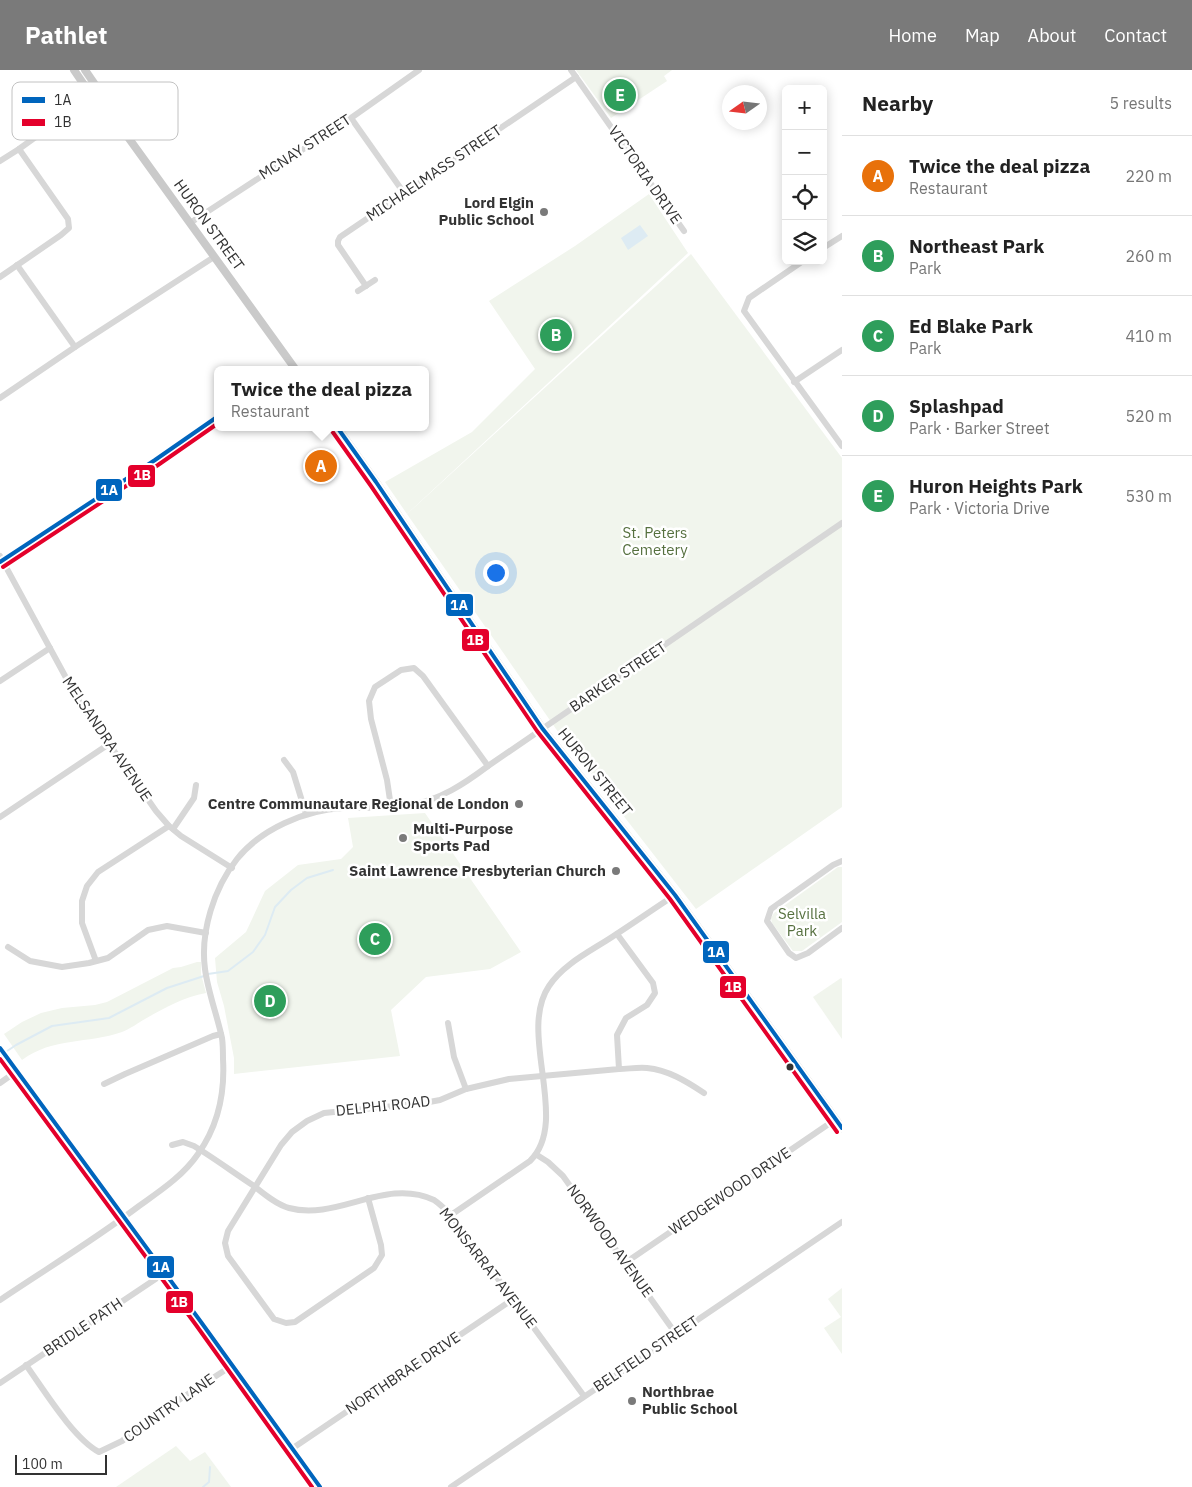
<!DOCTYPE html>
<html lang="en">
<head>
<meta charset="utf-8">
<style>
	body { margin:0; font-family:"IBM Plex Sans",sans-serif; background:#f6f6f6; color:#222 }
	.controls { position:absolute; right:15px; top:15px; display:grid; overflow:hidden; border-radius:8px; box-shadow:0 2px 12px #0003 }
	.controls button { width:45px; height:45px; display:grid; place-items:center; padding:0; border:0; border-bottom:1px solid #e0e0e0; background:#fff; color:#222; font:25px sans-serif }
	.compass { position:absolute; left:722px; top:15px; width:45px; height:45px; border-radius:50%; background:#fff; box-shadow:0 2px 12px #0003; rotate:256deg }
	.scale { position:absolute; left:15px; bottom:12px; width:92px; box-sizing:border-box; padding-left:5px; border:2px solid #333; border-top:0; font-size:14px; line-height:18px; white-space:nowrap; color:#333; -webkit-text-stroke:4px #fff; paint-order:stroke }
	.you { position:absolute; left:495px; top:502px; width:18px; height:18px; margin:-12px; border:4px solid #fff; border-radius:50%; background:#1a73e8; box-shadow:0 0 0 8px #1a73e833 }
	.badge { display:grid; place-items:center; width:32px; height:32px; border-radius:50%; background:#7a7a7a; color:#fff; font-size:16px; font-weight:700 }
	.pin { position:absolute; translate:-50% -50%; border:2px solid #fff; box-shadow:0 1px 5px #0006 }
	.popup { position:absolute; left:214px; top:296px; width:215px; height:65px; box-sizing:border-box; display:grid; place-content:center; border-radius:8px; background:#fff; filter:drop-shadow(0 1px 4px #0005); font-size:16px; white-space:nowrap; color:#767676 }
	.popup b { font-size:19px; color:#222 }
	.popup::after { content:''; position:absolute; left:50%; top:100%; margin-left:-10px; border:10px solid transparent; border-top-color:#fff }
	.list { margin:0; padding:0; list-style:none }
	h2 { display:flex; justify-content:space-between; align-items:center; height:65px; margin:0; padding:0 20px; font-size:21px }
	h2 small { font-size:16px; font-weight:400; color:#767676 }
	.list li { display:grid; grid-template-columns:32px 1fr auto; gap:15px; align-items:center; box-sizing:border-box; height:80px; padding:0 20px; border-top:1px solid #e0e0e0 }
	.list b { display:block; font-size:19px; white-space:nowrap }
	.list p { margin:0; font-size:16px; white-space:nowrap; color:#767676 }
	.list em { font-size:16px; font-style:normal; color:#767676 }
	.icon { flex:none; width:28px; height:28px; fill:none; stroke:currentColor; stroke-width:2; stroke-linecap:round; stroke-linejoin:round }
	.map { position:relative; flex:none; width:842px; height:1417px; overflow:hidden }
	header { display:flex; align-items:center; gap:30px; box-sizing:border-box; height:70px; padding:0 25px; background:#7a7a7a; color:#fff }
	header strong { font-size:24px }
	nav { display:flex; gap:28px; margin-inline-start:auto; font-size:18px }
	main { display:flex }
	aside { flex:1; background:#fff }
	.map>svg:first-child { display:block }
	.green { fill:#f1f5ed }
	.water { fill:#ddebf3 }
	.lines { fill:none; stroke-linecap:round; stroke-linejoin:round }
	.stream { stroke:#ddebf3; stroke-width:2 }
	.minor { stroke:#d7d7d7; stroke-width:6 }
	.major { stroke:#cacaca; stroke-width:8 }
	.bus-1-casing { stroke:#fff; stroke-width:8 }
	.bus-2-casing { stroke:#fff; stroke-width:8 }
	.bus-1 { stroke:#0065bd; stroke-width:4 }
	.bus-2 { stroke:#e4002b; stroke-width:4 }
	.poi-dot { fill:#7a7a7a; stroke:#fff; stroke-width:2 }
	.bus-dot { fill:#333; stroke:#fff; stroke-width:2 }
	.labels { text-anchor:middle; stroke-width:5; stroke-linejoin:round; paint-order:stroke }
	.street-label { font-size:15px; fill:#333; stroke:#fff }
	.poi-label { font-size:15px; font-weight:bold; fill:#333; stroke:#fff; text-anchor:end }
	.park-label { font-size:15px; fill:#56703f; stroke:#fff }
	.key { fill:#fff; stroke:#c2c2c2; stroke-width:1 }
	.key-label { font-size:14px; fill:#333 }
	.line-badge { stroke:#fff; stroke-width:2 }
	.badge-label { font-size:14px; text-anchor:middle; font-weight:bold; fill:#fff }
</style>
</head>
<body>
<header>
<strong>Pathlet</strong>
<nav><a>Home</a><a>Map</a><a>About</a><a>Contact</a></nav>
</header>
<main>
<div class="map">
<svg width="842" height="1417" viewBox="0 0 842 1417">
	<rect width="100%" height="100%" fill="#fff"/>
	<!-- green -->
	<g class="green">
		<polygon points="576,0 672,0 664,6 667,11 611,48"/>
		<polygon points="649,124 688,183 407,444 385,412 472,362 535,299 489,231 575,176"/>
		<polygon points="691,184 842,388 842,737 696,839 556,659 407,444"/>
		<polygon points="425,743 521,882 490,899 426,907 391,940 400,986 234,1004 234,988 224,936 217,912 215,888 246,862 265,821 298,795 341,789 353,777 348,748"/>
		<polygon points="838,797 842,797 842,852 802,881 793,881 772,853 771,848 774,843"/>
		<path d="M 197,892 L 201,892 L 201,904 L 206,923 C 184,927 164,938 145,949 C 138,953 130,959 122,962 C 88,974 53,967 22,990 L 4,964 L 22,952 L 41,943 L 62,938 L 95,935 L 107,932 L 173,898 L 181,897 Z"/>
		<polygon points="841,908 842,909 842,969 813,927"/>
		<polygon points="842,1218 842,1284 824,1258 841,1247 828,1229"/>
		<polygon points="176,1376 190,1391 205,1382 231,1417 116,1417"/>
	</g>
	<!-- water -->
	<polygon class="water" points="640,155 648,166 628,180 621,168"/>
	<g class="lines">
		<!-- stream -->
		<g class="stream">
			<polyline points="208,904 228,901 253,882 265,865 275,837 291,820 307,808 333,800"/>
			<polyline points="0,986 16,975 52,956 109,948 167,918 204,906"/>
			<polyline points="203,1417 209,1412 210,1397"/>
		</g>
		<!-- minor -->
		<g class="minor">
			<polyline points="571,0 684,161"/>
			<polyline points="351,48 404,123"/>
			<polyline points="19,79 44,61"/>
			<polyline points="0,91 19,79 68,149 69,158 61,165 0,207"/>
			<polyline points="190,153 351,48 419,0"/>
			<polyline points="823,178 842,166"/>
			<polyline points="803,191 749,228 744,241 842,376"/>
			<polyline points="17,195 75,277"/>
			<polyline points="366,216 338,175 338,171 340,167 576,7"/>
			<polyline points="358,221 375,210"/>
			<polyline points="794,312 842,280"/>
			<polyline points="0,328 75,277 214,187"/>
			<polyline points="0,486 77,628 156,741 169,756 181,766 232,798"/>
			<polyline points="0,492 155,390 217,347"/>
			<polyline points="0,611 50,578"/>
			<polyline points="284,690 293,702 306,744"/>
			<polyline points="391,737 387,710 371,649 369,631 375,617 401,600 414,598 423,606 488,696"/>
			<polyline points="0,747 109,674"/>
			<polyline points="173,759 194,728 196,715"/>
			<polyline points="842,791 833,795 771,839 767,851 789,883 796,888 808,883 842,858"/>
			<polyline points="8,877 30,891 62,897 89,893 108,888 148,860 167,856 206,863"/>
			<polyline points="96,891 82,853 82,831 87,816 98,802 169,756"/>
			<polyline points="448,953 454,987 466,1019"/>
			<path d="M 0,978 C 107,1124 216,1269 320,1417"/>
			<path d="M 619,999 C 628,999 638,997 647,998 C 668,1000 686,1011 704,1023"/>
			<polyline points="0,1013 17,1001"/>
			<polyline points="104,1014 125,1004 213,966 221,964"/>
			<path d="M 172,1075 L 183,1072 L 194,1076 C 214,1088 234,1103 254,1116 C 264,1124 277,1135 289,1138 C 338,1151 385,1107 434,1130 C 440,1134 446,1140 451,1145 L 584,1326"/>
			<polyline points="537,1085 548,1092 563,1106 676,1264"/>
			<polyline points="368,1128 381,1175 382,1185 374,1198 295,1252 286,1253 274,1249 228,1186 225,1173 228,1161 281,1075 292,1062 307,1051 324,1043 424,1033 440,1030 466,1019 509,1009 619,999 617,965 626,948 647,935 655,923 653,913 617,864"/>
			<path d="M 451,1145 L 530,1091 C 571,1051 517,963 549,916 C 564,893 593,880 615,865 C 635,852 655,838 675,825"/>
			<polyline points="625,1193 836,1049"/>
			<path d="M 0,1230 C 46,1199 94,1170 139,1136 C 160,1121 183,1106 198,1084 C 218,1056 225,1023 223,989 C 223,982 223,975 222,968 C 217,945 208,922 205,899 C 200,862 214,818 237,789 C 261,759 305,740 343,738 C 366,737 388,739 410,735 C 440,730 464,714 488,696 L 842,453"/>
			<path d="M 26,1295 C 44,1320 73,1368 99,1382 L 122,1371 L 157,1344 L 233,1295"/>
			<polyline points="0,1313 166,1202"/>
			<polyline points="293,1378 513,1229"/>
			<polyline points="451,1417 842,1152"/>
		</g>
		<!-- major -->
		<g class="major">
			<polyline points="74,0 89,22 99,27 296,300"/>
			<polyline points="85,0 96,16 99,27"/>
			<polyline points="337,357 376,412 542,658 675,825 842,1058"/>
		</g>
		<defs>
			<g id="bus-1">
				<polyline points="337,357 376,412 542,658 675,825 842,1058"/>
				<polyline points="0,492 155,390 217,347"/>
				<polyline points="0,978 201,1252 320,1417"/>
			</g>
			<g id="bus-2">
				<polyline points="332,361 371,416 537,661 670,829 837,1062"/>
				<polyline points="3,497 158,395 217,354"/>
				<polyline points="0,989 196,1255 312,1417"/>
			</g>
		</defs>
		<!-- bus-1 casing -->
		<use href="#bus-1" class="bus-1-casing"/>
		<!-- bus-2 casing -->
		<use href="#bus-2" class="bus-2-casing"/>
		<!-- bus-1 -->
		<use href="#bus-1" class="bus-1"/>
		<!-- bus-2 -->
		<use href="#bus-2" class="bus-2"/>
	</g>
	<!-- markers -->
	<g class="poi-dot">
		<circle cx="544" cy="142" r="5"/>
		<circle cx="519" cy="734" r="5"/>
		<circle cx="403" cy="768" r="5"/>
		<circle cx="616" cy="801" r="5"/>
		<circle cx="632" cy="1331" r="5"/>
	</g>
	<circle class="bus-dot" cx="790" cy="997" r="4.5"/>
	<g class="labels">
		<!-- street labels -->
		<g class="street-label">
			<text transform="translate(305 77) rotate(-33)" y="5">MCNAY STREET</text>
			<text transform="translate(434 103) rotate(-34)" y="5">MICHAELMASS STREET</text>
			<text transform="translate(645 105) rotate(55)" y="5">VICTORIA DRIVE</text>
			<text transform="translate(209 155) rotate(54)" y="5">HURON STREET</text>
			<text transform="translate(618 607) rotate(-34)" y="5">BARKER STREET</text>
			<text transform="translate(107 669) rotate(56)" y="5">MELSANDRA AVENUE</text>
			<text transform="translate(595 702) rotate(51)" y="5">HURON STREET</text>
			<text transform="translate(383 1036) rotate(-6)" y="5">DELPHI ROAD</text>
			<text transform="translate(730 1121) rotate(-34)" y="5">WEDGEWOOD DRIVE</text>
			<text transform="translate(610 1171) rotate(54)" y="5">NORWOOD AVENUE</text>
			<text transform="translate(488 1198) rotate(52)" y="5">MONSARRAT AVENUE</text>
			<text transform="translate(83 1257) rotate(-34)" y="5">BRIDLE PATH</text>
			<text transform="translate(646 1284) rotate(-34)" y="5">BELFIELD STREET</text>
			<text transform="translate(403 1303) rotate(-34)" y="5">NORTHBRAE DRIVE</text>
			<text transform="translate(169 1338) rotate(-35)" y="5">COUNTRY LANE</text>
		</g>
		<!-- poi labels -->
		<g class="poi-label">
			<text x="534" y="138">Lord Elgin<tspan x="534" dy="17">Public School</tspan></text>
			<text x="509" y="739">Centre Communautare Regional de London</text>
			<text x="413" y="764" text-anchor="start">Multi-Purpose<tspan x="413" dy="17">Sports Pad</tspan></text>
			<text x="606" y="806">Saint Lawrence Presbyterian Church</text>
			<text x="642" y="1327" text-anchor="start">Northbrae<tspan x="642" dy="17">Public School</tspan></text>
		</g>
		<!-- park labels -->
		<g class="park-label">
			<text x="655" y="468">St. Peters<tspan x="655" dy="17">Cemetery</tspan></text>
			<text x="802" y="849">Selvilla<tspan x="802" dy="17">Park</tspan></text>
		</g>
	</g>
	<!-- legend -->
	<rect x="12" y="12" width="166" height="58" rx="8" class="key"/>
	<rect x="22" y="27" width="23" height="6" fill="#0065bd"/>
	<rect x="22" y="49" width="23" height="7" fill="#e4002b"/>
	<g class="key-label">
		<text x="54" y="35">1A</text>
		<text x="54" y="57">1B</text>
	</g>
	<g class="line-badge">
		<rect x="127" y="394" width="29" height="24" rx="5" fill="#e4002b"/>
		<rect x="95" y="408" width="28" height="24" rx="5" fill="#0065bd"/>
		<rect x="445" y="523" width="29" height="24" rx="5" fill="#0065bd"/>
		<rect x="461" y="558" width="29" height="24" rx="5" fill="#e4002b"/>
		<rect x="702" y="870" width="28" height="24" rx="5" fill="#0065bd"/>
		<rect x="719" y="905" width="28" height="24" rx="5" fill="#e4002b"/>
		<rect x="146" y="1185" width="29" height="24" rx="5" fill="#0065bd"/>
		<rect x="165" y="1220" width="29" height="24" rx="5" fill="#e4002b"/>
	</g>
	<g class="badge-label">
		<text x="142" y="410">1B</text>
		<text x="109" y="425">1A</text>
		<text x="459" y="540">1A</text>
		<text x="475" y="575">1B</text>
		<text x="716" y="887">1A</text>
		<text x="733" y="922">1B</text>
		<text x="161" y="1202">1A</text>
		<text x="179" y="1237">1B</text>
	</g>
</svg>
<div class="controls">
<button>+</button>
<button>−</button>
<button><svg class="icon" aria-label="locate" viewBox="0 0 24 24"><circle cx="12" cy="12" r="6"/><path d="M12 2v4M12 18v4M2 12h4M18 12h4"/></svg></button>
<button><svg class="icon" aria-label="layers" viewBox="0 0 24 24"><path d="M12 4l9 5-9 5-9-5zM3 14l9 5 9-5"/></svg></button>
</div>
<svg class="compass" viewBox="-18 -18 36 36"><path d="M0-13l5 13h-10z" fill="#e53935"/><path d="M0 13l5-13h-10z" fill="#767676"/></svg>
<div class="scale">100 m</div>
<div class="you"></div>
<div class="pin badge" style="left:321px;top:396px;background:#e8710a">A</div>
<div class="popup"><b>Twice the deal pizza</b>Restaurant</div>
<div class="pin badge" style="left:556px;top:265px;background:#2e9e5b">B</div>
<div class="pin badge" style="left:375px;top:869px;background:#2e9e5b">C</div>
<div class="pin badge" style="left:270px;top:931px;background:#2e9e5b">D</div>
<div class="pin badge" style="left:620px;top:25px;background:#2e9e5b">E</div>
</div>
<aside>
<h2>Nearby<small>5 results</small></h2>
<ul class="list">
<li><span class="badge" style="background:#e8710a">A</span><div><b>Twice the deal pizza</b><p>Restaurant</p></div><em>220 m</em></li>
<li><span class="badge" style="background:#2e9e5b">B</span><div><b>Northeast Park</b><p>Park</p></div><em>260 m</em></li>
<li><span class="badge" style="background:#2e9e5b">C</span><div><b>Ed Blake Park</b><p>Park</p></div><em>410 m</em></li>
<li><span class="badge" style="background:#2e9e5b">D</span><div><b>Splashpad</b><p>Park · Barker Street</p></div><em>520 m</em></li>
<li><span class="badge" style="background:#2e9e5b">E</span><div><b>Huron Heights Park</b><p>Park · Victoria Drive</p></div><em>530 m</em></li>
</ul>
</aside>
</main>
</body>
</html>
